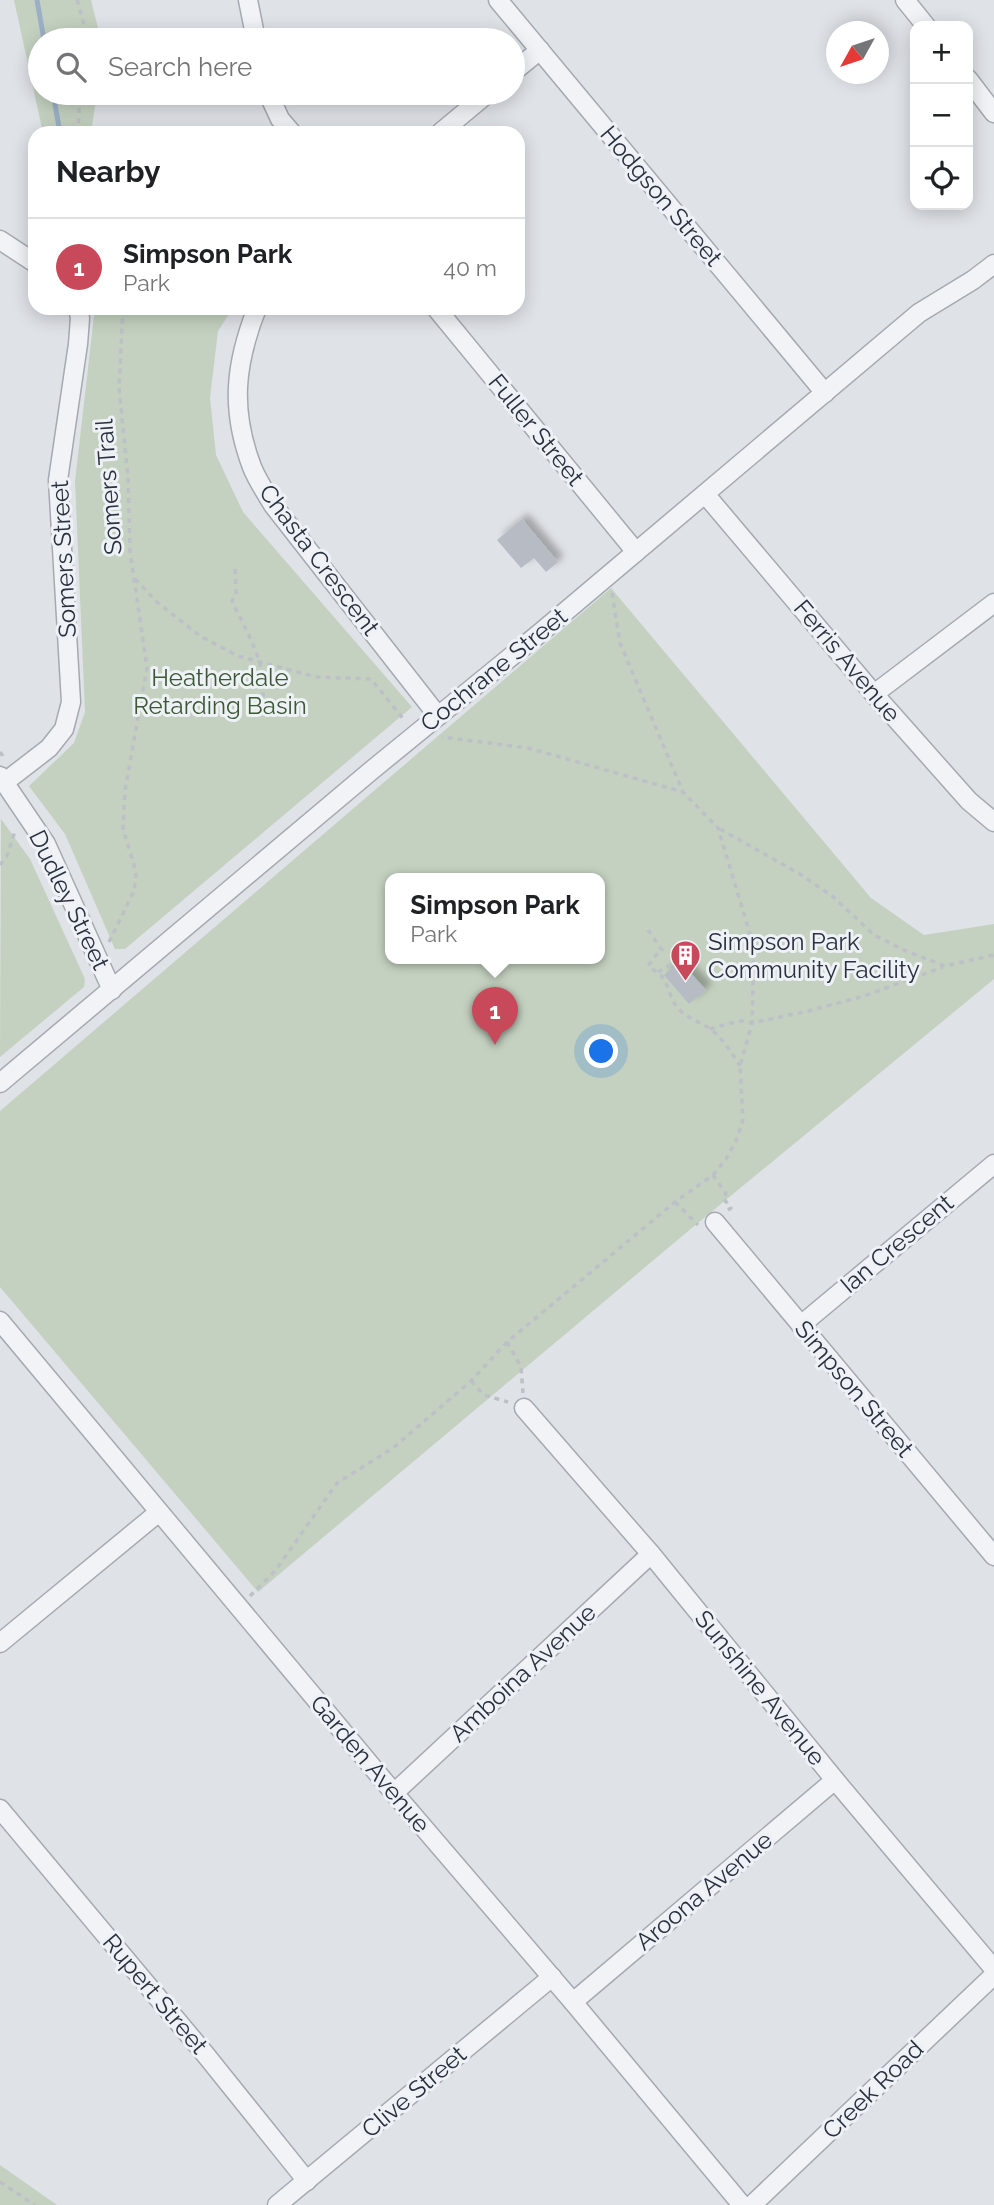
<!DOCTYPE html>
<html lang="en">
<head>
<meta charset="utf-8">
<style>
	body { margin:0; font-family:Raleway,sans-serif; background:#f2f2f2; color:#202124 }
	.controls { position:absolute; right:21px; top:21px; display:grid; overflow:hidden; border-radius:14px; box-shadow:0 4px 18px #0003 }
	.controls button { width:63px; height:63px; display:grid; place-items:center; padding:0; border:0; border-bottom:2px solid #e0e0e0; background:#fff; color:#202124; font:35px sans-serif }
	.compass { position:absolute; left:826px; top:21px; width:63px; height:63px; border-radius:50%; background:#fff; box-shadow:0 4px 18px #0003; rotate:230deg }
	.you { position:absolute; left:602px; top:1052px; width:24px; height:24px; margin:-18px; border:5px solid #fff; border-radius:50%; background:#1a73e8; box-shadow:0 0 0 10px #1a73e833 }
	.badge { display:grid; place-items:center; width:46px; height:46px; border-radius:50%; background:#c7495a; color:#fff; font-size:23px; font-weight:700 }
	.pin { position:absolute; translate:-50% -58px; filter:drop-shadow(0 2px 4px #0008) }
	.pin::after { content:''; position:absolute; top:37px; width:24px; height:21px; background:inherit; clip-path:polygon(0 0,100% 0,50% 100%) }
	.popup { position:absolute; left:385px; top:873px; width:220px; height:91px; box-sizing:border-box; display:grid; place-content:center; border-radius:14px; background:#fff; filter:drop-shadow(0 2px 5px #0005); font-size:23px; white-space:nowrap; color:#757577 }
	.popup b { font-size:26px; color:#202124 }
	.popup::after { content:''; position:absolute; left:50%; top:100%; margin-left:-14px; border:14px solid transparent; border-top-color:#fff }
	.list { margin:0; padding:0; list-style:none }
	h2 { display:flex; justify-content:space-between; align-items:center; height:91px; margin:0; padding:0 28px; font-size:30px }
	h2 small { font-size:23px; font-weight:400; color:#757577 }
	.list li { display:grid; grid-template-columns:46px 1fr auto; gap:21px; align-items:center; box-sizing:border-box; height:98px; padding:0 28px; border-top:2px solid #e0e0e0 }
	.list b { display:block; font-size:26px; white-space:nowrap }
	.list p { margin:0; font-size:23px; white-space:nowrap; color:#757577 }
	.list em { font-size:23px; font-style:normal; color:#757577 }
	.icon { flex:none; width:38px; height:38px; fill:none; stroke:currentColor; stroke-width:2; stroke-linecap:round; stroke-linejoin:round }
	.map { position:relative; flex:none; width:994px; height:2205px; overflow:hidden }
	.search { position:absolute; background:#fff; box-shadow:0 4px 18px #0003; left:28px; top:28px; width:497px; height:77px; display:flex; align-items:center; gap:18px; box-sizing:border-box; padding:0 24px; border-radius:38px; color:#757577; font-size:26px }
	.panel { position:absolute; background:#fff; box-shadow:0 4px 18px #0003; left:28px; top:126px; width:497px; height:189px; border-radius:21px }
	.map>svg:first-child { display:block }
	.green { fill:#c4d1c0; fill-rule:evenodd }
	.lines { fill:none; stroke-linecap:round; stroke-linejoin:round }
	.stream { stroke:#9bafc6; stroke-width:5 }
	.building { fill:#b6bbc4; filter:url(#shadow) }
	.minor-casing { stroke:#a5a9b1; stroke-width:21 }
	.path { stroke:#bdc0c6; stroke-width:3.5; stroke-dasharray:5 5; stroke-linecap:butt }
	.minor { stroke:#f1f3f6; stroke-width:18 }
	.labels { text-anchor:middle; stroke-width:6; stroke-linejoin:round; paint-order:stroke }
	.street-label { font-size:24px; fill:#29303e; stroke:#eef1f5 }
	.park-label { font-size:24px; fill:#3c5936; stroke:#eef1f5 }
	.poi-label { font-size:24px; fill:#29303e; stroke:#eef1f5; text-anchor:start }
</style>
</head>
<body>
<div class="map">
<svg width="994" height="2205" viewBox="0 0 994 2205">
	<defs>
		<filter id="shadow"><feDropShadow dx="6" dy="-6" stdDeviation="3.5" flood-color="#0004"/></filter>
	</defs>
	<rect width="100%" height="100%" fill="#dfe2e7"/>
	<!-- green -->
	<g class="green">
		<polygon points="14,0 91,0 101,40 40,40 40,93 97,93 91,133 43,133"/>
		<polygon points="91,308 233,308 218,331 210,398 216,455 243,512 412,707 125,949 115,949 65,834 29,786 74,743 85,712 75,481 94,316"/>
		<path d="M 611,588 L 871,898 L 924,935 L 994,924 L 994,979 L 693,1227 L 258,1592 L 0,1287 L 0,1111 ZM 390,879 L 600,879 L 600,959 L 390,959 Z"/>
		<polygon points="1,819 30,859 85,979 84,987 0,1057"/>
		<polygon points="0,2165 57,2205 0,2205"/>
	</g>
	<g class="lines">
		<!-- stream -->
		<g class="stream">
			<polyline points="37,0 44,40"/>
			<polyline points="53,93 60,133"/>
		</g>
	</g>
	<!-- building -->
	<g class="building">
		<polygon points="522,519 558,562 546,572 534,558 521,568 497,540"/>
		<polygon points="680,961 706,990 689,1004 664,975"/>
	</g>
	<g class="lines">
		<defs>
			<g id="minor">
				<polyline points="248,0 256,40"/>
				<polyline points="498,0 825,393"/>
				<polyline points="905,0 926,26"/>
				<polyline points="513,72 540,50"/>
				<polyline points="968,79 994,113"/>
				<polyline points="268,93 280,119 292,133"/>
				<polyline points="440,133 488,93"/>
				<polyline points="0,240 35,263"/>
				<path d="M 257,308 C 235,364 230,409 252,467 C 257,480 266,493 273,505 L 438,716"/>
				<polyline points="436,308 636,552"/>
				<polyline points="705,494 874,694 969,801 994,822"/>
				<polyline points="874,694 994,603"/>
				<polyline points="0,776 46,844 112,990"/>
				<polyline points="5,782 49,748 64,729 71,702 58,480 78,344 80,318 78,308"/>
				<polyline points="0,1083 372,770 540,633 919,313 973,280 994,264"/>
				<polyline points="715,1222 994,1556"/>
				<polyline points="0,1321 394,1793 573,2002 742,2205"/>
				<polyline points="801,1325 994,1164"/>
				<polyline points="524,1408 651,1554 835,1780 994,1969"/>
				<polyline points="0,1643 159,1512"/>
				<polyline points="394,1793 651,1554"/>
				<polyline points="0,1809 205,2054 307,2181"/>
				<polyline points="573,2002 835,1780"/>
				<polyline points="277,2205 552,1977"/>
				<polyline points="752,2205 994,1975"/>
			</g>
		</defs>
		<!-- minor casing -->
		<use href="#minor" class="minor-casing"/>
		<!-- path -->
		<g class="path">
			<polyline points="77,0 85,28 84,40"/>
			<polyline points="78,133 80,93"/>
			<path d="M 235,569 L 236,593 L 232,601 C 242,623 256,645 261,669 C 264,686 262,703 266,720"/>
			<polyline points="135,579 157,602 200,636 238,656 316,677 371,679 405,721"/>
			<polyline points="612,593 620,643 683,792"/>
			<polyline points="0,752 5,759"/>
			<polyline points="720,829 800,874 832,896 874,935 906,951 945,966 994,955"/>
			<polyline points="0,865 7,856 15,831"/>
			<path d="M 648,930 L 662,950 L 654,957 L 649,965 L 651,969 C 669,975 667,995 677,1007 C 686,1018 698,1021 709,1028 C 723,1038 731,1052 740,1066"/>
			<polyline points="109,942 134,891 136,876 134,865 123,829 125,790 147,668 130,551 128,477 119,388 123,308"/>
			<polyline points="658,972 675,962 676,957"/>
			<polyline points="710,1029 727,1024 741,1021 752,1023 808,1011 864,996 943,967"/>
			<polyline points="713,1175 726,1194 723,1198 731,1208 728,1210"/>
			<polyline points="675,1202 698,1225"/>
			<polyline points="507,1342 521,1367 523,1393"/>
			<polyline points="471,1381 484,1395 508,1402"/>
			<polyline points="250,1596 275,1571 337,1483 393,1448 471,1381 507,1342 675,1202 713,1175 726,1159 736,1141 743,1120 740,1066 752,1023 754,947 718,828 683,792 528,748 442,737"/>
			<polyline points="0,2182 35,2205"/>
		</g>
		<!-- minor -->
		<use href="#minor" class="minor"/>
	</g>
	<!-- icons -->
	<defs>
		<symbol id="building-pin" viewBox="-11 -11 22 30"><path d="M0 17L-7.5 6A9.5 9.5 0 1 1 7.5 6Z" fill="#c7495a" stroke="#eef1f5"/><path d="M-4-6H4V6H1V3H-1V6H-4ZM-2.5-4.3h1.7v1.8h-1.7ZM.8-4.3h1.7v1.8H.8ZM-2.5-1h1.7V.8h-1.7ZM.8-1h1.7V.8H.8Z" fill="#fff"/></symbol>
	</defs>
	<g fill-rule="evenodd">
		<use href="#building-pin" x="668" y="938" width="35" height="47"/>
	</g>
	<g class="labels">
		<!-- street labels -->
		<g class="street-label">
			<text transform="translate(661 196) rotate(50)" y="8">Hodgson Street</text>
			<text transform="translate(536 430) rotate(51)" y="8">Fuller Street</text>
			<text transform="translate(109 487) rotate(-94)" y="8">Somers Trail</text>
			<text transform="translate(64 559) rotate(-93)" y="8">Somers Street</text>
			<text transform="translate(319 560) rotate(53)" y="8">Chasta Crescent</text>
			<text transform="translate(847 661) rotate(50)" y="8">Ferris Avenue</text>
			<text transform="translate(494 670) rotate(-39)" y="8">Cochrane Street</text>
			<text transform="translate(69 900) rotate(64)" y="8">Dudley Street</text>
			<text transform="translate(897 1244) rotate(-40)" y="8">Ian Crescent</text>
			<text transform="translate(854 1389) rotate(50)" y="8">Simpson Street</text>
			<text transform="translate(523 1673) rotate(-43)" y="8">Amboina Avenue</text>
			<text transform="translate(760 1688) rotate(51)" y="8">Sunshine Avenue</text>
			<text transform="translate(370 1764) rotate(50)" y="8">Garden Avenue</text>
			<text transform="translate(704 1891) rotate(-40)" y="8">Aroona Avenue</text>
			<text transform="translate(155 1994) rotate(50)" y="8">Rupert Street</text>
			<text transform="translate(873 2090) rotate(-44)" y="8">Creek Road</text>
			<text transform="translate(414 2092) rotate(-40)" y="8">Clive Street</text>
		</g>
		<!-- park labels -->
		<g class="park-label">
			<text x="220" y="686">Heatherdale<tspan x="220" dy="28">Retarding Basin</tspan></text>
		</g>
		<!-- poi labels -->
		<g class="poi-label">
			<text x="708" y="950">Simpson Park<tspan x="708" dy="28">Community Facility</tspan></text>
		</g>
	</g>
</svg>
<div class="controls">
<button>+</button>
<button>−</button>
<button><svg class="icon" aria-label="locate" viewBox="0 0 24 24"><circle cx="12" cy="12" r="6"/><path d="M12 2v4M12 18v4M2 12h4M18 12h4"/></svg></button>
</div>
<svg class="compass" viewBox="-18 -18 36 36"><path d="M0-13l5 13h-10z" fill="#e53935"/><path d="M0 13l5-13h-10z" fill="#757577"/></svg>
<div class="you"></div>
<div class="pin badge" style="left:495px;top:1045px">1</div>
<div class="popup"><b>Simpson Park</b>Park</div>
<div class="search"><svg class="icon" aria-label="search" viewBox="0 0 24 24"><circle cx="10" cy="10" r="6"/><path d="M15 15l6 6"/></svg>Search here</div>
<section class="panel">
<h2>Nearby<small></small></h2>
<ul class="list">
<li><span class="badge">1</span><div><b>Simpson Park</b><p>Park</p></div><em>40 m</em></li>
</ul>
</section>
</div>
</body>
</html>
